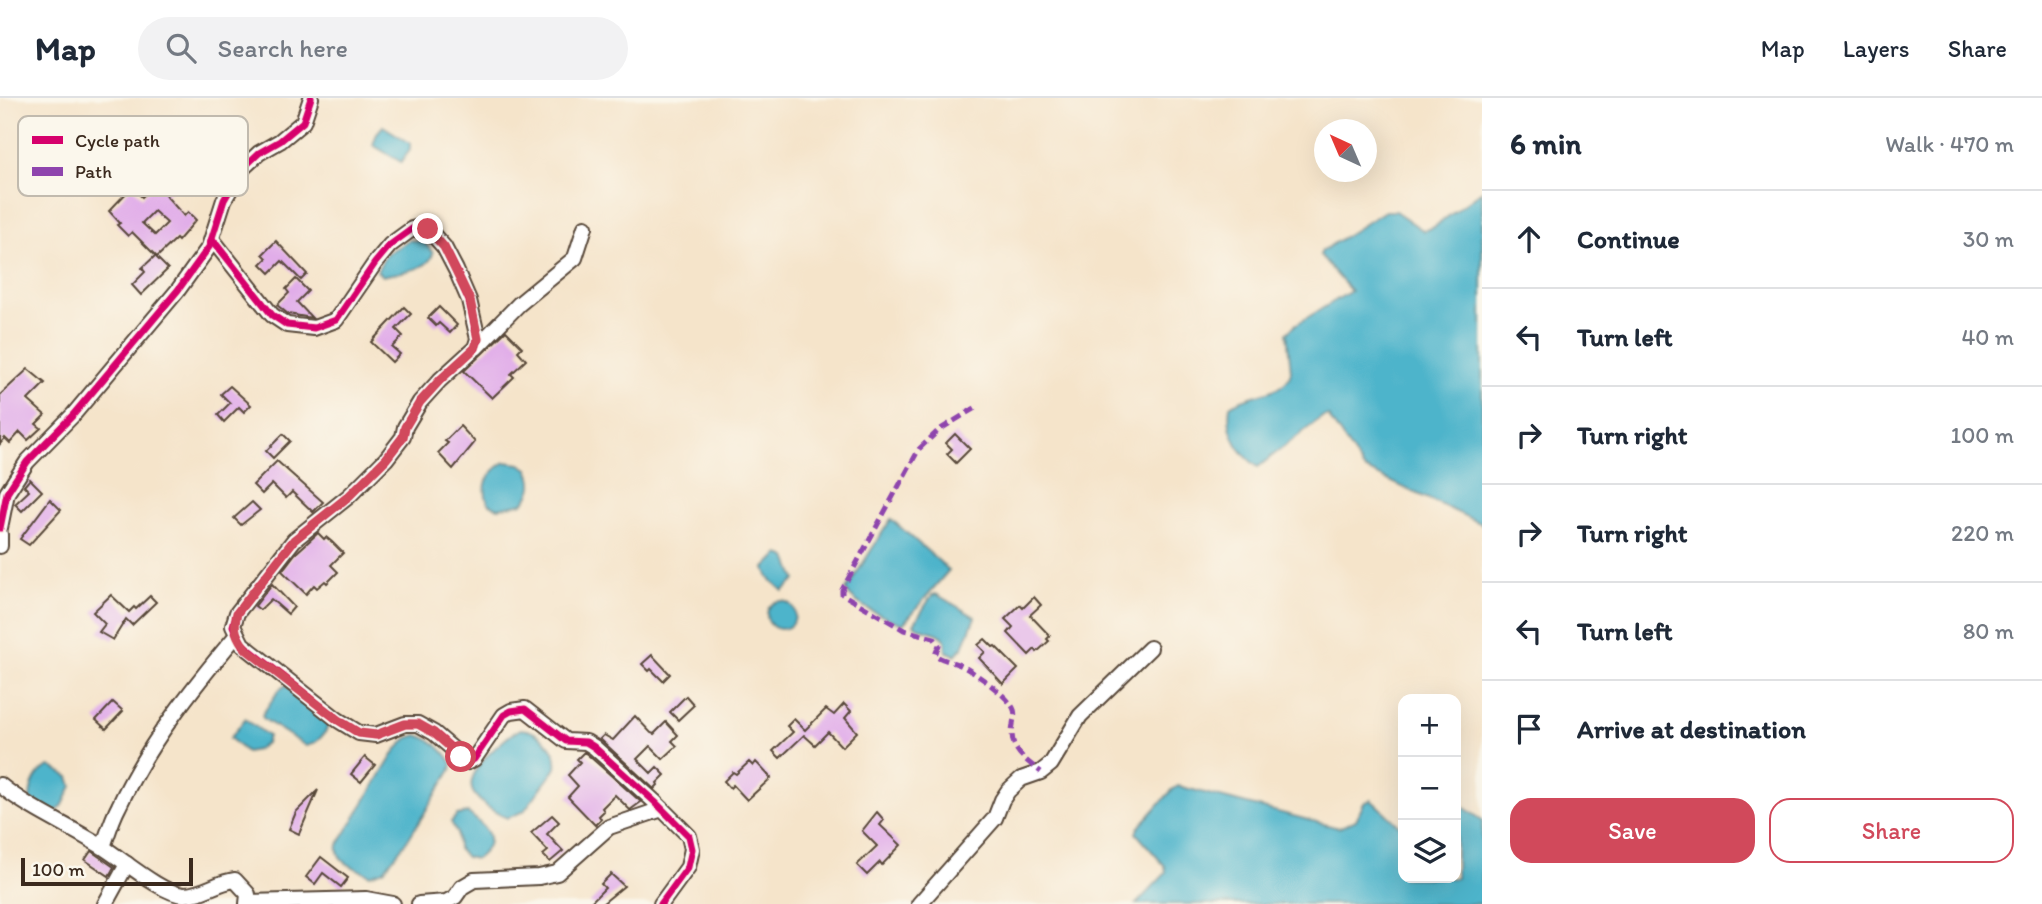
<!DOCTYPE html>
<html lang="en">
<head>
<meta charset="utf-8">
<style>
	body { margin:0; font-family:Itim,sans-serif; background:#f2f2f3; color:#1f2937 }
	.controls { position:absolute; right:21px; bottom:21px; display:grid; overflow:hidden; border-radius:14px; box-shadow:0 7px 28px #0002 }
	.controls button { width:63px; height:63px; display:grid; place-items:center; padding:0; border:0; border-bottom:2px solid #e0e1e3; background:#fff; color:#1f2937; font:35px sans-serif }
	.compass { position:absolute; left:1314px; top:21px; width:63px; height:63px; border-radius:50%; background:#fff; box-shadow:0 7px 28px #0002; rotate:316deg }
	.scale { position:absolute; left:21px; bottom:18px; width:172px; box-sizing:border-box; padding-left:7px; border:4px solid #3b2a1e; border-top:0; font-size:19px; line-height:24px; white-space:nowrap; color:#3b2a1e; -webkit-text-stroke:5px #fbf7ec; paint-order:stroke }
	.stop { position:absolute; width:21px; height:21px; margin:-16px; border:5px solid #d1495b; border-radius:50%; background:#fff }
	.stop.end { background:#d1495b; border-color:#fff; box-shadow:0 2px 7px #0008 }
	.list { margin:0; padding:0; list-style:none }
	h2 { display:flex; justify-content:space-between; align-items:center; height:91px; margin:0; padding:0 28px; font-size:30px }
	h2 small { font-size:23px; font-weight:400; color:#747a83 }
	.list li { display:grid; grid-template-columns:46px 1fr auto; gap:21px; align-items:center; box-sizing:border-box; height:98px; padding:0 28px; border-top:2px solid #e0e1e3 }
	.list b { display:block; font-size:26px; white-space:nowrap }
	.list em { font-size:23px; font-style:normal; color:#747a83 }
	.actions { display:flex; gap:14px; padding:21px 28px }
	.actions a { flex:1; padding:16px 0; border:2px solid #d1495b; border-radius:21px; text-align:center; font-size:24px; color:#d1495b }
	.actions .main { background:#d1495b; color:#fff }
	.icon { flex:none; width:38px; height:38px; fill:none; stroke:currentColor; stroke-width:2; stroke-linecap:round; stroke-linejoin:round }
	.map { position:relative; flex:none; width:1482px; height:806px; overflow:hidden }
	header { display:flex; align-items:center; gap:42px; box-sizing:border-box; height:98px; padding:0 35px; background:#fff; border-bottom:2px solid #e0e1e3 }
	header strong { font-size:33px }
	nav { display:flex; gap:38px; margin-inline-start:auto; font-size:24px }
	.search { width:490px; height:63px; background:#f2f2f3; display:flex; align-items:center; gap:18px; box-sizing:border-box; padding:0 24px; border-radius:38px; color:#747a83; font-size:26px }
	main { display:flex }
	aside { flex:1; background:#fff }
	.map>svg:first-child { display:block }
	.water { fill:#4db4cb; stroke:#446f74; stroke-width:2 }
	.building { fill:#e1ade9; fill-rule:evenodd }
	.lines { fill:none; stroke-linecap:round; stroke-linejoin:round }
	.street-casing { stroke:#574638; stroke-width:18 }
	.street { stroke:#fff; stroke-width:14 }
	.quiet { stroke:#8e44ad; stroke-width:5; stroke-dasharray:10 5; stroke-linecap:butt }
	.cycleway-casing { stroke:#fbf7ec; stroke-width:11 }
	.cycleway { stroke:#d6006c; stroke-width:7 }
	.route { stroke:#d1495b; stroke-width:9 }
	.key { fill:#fbf7ec; stroke:#c1baae; stroke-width:2 }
	.key-label { font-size:19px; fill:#3b2a1e }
</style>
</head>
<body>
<header>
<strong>Map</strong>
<div class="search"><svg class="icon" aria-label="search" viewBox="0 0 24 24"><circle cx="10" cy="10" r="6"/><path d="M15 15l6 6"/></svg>Search here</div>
<nav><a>Map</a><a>Layers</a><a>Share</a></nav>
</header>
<main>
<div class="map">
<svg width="1482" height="806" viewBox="0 0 1482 806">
	<rect width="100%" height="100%" fill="#fbf7ec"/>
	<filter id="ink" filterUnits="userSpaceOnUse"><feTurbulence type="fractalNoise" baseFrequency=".0143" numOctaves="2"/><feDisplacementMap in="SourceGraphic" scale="14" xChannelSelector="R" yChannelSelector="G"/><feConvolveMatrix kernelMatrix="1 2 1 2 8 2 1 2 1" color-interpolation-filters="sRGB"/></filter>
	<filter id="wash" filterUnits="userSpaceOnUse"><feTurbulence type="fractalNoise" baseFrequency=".00686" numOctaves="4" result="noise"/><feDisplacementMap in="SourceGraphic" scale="28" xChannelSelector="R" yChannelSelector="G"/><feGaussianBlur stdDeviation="1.57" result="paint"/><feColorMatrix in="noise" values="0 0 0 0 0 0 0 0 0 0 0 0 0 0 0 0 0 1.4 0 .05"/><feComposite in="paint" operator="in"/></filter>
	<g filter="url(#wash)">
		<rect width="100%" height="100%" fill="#f5e4ca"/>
		<!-- water -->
		<g class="water">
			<polygon points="383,28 410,45 410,52 401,64 373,47 377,35"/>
			<path d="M 1482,93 L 1482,426 L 1364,371 L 1328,318 L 1322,319 L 1258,369 C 1238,354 1226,334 1230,308 C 1245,295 1289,297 1291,273 L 1287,235 L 1295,227 L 1351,193 L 1320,157 L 1322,153 L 1385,113 L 1395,113 L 1424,133 L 1434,129 Z"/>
			<path d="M 410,142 L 424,144 L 433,155 C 430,173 398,174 382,178 L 377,173 L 386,156 Z"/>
			<path d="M 505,364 L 520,366 L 528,371 C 535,385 533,394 523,405 L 498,410 L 488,405 C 481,386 488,375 505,364 Z"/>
			<path d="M 891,421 L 949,472 L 903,526 C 886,520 855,508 846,492 Z"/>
			<polygon points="779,456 787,459 796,482 783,493 769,480 765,470"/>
			<path d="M 936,496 L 975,519 L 963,549 L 955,557 L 946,553 C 945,549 946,545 945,542 C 941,532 921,534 914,526 L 932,497 Z"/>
			<circle cx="781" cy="517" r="14"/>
			<path d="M 286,587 L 329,624 C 327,635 317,646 306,648 L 264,621 L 262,617 L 279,592 Z"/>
			<polygon points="245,621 268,638 266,645 257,652 246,654 230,640"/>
			<path d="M 520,631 C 538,632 559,650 556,670 L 524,713 L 508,720 C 497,716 479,705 473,694 C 463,674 505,639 520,631 Z"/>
			<path d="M 417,637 C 432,641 444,652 452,665 L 451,672 L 409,740 L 384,772 L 370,777 C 357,770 335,765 338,747 L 396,652 L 408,640 Z"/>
			<path d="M 50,668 L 69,679 L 72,688 L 63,707 L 55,715 L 30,702 C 30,688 36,673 50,668 Z"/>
			<polygon points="1178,688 1339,730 1356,722 1364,705 1371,702 1403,731 1403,780 1456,780 1456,704 1482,722 1482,806 1136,806 1166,775 1165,768 1136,735 1138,730 1172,692"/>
			<path d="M 468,715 C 486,729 501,742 476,761 L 466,759 L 458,751 L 457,735 L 451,724 L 457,717 Z"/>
		</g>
		<g id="blocks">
			<!-- building -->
			<g class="building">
				<path d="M 171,69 L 182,80 L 166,97 L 167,99 L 184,118 L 188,114 L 196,122 L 178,143 L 176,141 L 157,159 L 132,134 L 128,138 L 117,127 L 120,125 L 109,113 L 132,89 L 142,99 ZM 154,113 L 167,125 L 155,137 L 142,125 Z"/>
				<polygon points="276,143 307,176 301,182 282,163 270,175 261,166 267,160 263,156"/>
				<polygon points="155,158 168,171 141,197 132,187 145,174 142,170"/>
				<polygon points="296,181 308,193 297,204 312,220 288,216 277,207 289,195 286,191"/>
				<polygon points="404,209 411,216 396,231 403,238 392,249 400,256 392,264 371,244"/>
				<polygon points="439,209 457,227 450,235 439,225 436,228 428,220"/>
				<polygon points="506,233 522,249 518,253 526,262 511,276 514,279 492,300 464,273"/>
				<polygon points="28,271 45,285 28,302 45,317 36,326 41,330 28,342 20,334 10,345 5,340 0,346 0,297"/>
				<polygon points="230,288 251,307 244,314 239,309 224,324 218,317 230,305 221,296"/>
				<polygon points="460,328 475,344 453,371 438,355 448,345 445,343"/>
				<polygon points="283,336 290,343 273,360 266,353"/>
				<polygon points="955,336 970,351 956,365 947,356 952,351 946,345"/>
				<polygon points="277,363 323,404 313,414 292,394 286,400 272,386 262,396 253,387"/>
				<polygon points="30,381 42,393 22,413 15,406 29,393 24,388"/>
				<polygon points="50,401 61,412 29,447 20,441"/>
				<polygon points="252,404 260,412 241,427 234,420"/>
				<polygon points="318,435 324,441 326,439 332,444 343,455 331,467 338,474 327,485 325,483 317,490 314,487 306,496 282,473 295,456"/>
				<polygon points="272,486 294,509 288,516 271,501 260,512 255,508"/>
				<polygon points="111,497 129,514 134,509 136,511 150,498 156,504 132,527 126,521 113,542 99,534 105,526 93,514"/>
				<polygon points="1034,499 1041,507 1030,517 1050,538 1047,541 1049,543 1037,554 1035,551 1029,557 1008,535 1013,529 1005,521 1020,507 1023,510"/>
				<polygon points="985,541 993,549 995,548 1018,571 1003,586 979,560 985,554 978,547"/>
				<polygon points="652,557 670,576 663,583 651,571 649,573 642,566"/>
				<polygon points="686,598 694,607 678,622 670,614"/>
				<polygon points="113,604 123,613 106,631 96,622"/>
				<polygon points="844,606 851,613 845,620 857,634 842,649 828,634 815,647 804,637 780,660 773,653 793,634 787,628 794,621 805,632 826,611 834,617"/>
				<polygon points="635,618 651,635 654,636 666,624 678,637 672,643 677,648 663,661 650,648 637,661 651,675 657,669 665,677 657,685 658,687 654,691 600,641 604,637 613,642"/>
				<polygon points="584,654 588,657 641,704 630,712 615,697 602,710 604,713 599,718 601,721 595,727 568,699 578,688 568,677 580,664 577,661"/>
				<polygon points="365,659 375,667 361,684 351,676"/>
				<polygon points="749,664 753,668 756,664 771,680 747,702 733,687 730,690 724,683 733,674 736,676"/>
				<polygon points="318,692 299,736 289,731 296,714"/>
				<polygon points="877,714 884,722 880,727 901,747 882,767 880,764 867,777 857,767 877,748 862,733"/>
				<polygon points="552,717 559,724 547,736 563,753 550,764 543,757 548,753 531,735"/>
				<polygon points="91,753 114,769 109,778 85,762"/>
				<polygon points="321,759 348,780 341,789 323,775 315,786 306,779"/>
				<polygon points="611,776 624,788 602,806 589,806 605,790 601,786"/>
			</g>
		</g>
	</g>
	<g filter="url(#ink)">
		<use href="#blocks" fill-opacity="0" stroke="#574638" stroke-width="2"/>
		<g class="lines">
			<defs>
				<g id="street">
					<polyline points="212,141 272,217 287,227 314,230 336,222 375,165 390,147 412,131 420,129 428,131 444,149 456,172 469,202 478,241 475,250 440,282 420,304 405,329 403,339 386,361 349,398 294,442 237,515 233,528 242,546 338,622 359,635 376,637 405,626 418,626 434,635 468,664 474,661 504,617 511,613 525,611 566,643 586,644 594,649 655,704 689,738 692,751 688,769 661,806"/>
					<polyline points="476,250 519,206 575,160 585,129"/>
					<polyline points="0,430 7,395 27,364 73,317 178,192 209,149 224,102 242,71 259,55 280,43 303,24 311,0"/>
					<polyline points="0,436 0,448"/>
					<path d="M 0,687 C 31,712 67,727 101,748 C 121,760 162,796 184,797 C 202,797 217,784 235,782 L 248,796 L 247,806"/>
					<path d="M 103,749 C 108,735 112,721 119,708 C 148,646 192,590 236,538"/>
					<polyline points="248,804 366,801 393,806"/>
					<polyline points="105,806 127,766"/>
					<polyline points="419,806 446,804 455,799 462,789 474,782 539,779 557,775 609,729 662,711"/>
					<polyline points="919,806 995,720 1002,702 1008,693 1021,681 1041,674 1051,666 1080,618 1150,550"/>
				</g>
			</defs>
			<!-- street casing -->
			<use href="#street" class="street-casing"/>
			<!-- street -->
			<use href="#street" class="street"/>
			<!-- quiet -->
			<path class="quiet" d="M 975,310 L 939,332 L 919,351 L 842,492 L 842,496 L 904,532 L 934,540 L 939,547 L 935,557 C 943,563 952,563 960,567 C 973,573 1010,599 1014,612 C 1016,617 1013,622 1013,627 C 1008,651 1024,661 1041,674"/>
			<defs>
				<g id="cycleway">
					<polyline points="212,141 272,217 287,227 314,230 336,222 375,165 390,147 412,131 420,129 428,131 444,149 456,172 469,202 478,241 475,250 440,282 420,304 405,329 403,339 386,361 349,398 294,442 237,515 233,528 242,546 338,622 359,635 376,637 405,626 418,626 434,635 468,664 474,661 504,617 511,613 525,611 566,643 586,644 594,649 655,704 689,738 692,751 688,769 661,806"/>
					<polyline points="0,430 7,395 27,364 73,317 178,192 209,149 224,102 242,71 259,55 280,43 303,24 311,0"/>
				</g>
			</defs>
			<!-- cycleway casing -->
			<use href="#cycleway" class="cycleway-casing"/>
			<!-- cycleway -->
			<use href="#cycleway" class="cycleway"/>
		</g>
	</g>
	<g class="lines" filter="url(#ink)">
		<!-- route -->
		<path class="route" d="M 428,131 L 444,149 L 470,202 L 478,241 L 475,250 L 440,282 L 420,304 L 405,329 L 403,339 L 386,361 L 349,398 L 294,442 L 237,515 C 233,531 236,539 247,552 L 338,622 L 359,635 L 376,637 L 405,626 L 418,626 L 434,635 L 461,659"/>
	</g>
	<!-- legend -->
	<rect x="18" y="18" width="230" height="80" rx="10" class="key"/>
	<rect x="32" y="38" width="31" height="8" fill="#d6006c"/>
	<rect x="32" y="69" width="31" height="9" fill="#8e44ad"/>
	<g class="key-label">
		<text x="75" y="49">Cycle path</text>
		<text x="75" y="80">Path</text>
	</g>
</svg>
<div class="controls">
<button>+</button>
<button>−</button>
<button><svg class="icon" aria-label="layers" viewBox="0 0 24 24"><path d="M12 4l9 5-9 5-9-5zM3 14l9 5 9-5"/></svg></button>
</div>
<svg class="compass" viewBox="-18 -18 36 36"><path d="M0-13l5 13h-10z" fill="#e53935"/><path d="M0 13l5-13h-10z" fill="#747a83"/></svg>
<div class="scale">100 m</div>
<div class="stop" style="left:461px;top:659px"></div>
<div class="stop end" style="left:428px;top:131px"></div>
</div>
<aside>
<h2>6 min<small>Walk · 470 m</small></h2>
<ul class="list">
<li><svg class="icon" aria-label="ahead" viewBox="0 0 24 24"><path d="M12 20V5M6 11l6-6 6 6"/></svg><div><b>Continue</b></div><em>30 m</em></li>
<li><svg class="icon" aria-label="left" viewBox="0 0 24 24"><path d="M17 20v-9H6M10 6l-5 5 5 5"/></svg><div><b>Turn left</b></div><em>40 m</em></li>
<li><svg class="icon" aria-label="right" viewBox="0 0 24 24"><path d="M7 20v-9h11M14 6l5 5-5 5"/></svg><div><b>Turn right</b></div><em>100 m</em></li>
<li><svg class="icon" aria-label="right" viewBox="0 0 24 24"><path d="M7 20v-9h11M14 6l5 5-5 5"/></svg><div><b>Turn right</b></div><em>220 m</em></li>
<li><svg class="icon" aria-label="left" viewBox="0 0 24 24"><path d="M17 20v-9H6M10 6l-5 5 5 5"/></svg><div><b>Turn left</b></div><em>80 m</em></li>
<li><svg class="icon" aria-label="arrive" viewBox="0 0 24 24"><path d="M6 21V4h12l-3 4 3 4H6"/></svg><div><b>Arrive at destination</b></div></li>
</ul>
<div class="actions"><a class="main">Save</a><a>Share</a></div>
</aside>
</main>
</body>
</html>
